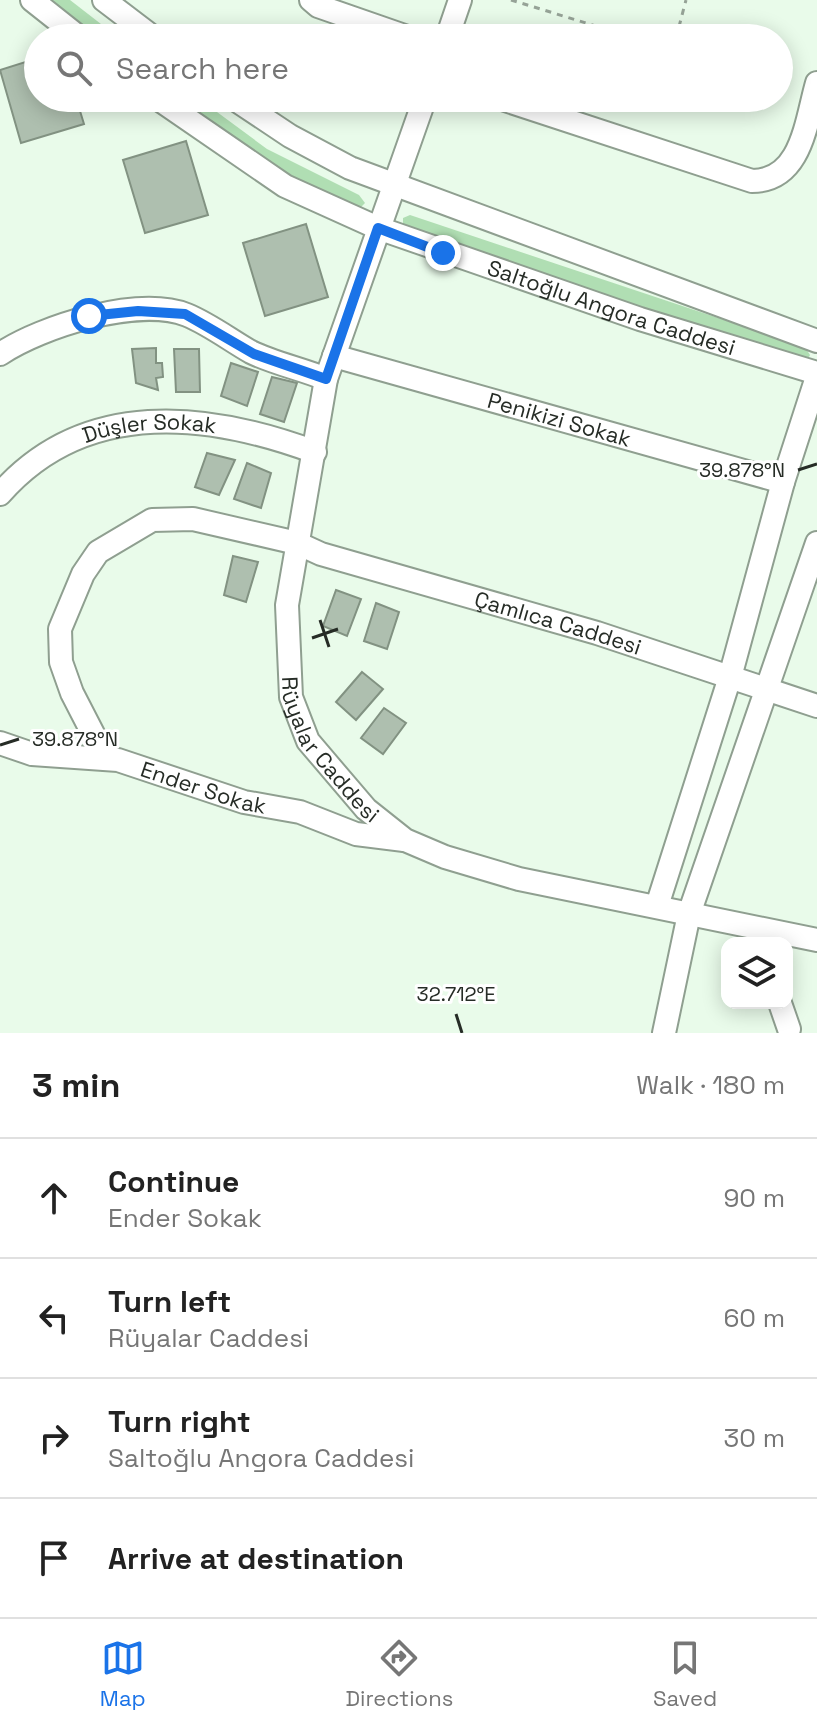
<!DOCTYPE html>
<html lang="en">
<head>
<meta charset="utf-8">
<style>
	body { margin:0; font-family:"Space Grotesk",sans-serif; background:#f6f6f6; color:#222 }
	.controls { position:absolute; right:24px; bottom:24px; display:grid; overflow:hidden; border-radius:16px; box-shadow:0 4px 20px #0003 }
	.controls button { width:72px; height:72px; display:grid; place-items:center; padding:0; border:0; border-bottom:2px solid #e0e0e0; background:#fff; color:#222; font:40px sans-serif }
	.stop { position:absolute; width:24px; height:24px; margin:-18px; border:6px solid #1a73e8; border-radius:50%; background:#fff }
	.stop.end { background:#1a73e8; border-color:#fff; box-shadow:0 2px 8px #0008 }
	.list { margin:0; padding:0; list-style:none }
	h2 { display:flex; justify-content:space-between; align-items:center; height:104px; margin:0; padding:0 32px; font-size:34px }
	h2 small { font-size:26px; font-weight:400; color:#767676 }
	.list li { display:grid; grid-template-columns:52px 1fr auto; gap:24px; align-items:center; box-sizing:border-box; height:120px; padding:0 32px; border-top:2px solid #e0e0e0 }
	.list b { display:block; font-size:30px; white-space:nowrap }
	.list p { margin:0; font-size:26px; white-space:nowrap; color:#767676 }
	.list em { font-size:26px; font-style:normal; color:#767676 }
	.icon { flex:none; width:44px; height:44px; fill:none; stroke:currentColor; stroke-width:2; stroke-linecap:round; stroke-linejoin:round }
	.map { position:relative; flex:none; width:817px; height:1033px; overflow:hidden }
	.search { position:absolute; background:#fff; box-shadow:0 4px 20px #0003; left:24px; right:24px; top:24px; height:88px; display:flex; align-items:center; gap:20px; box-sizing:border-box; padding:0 28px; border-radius:44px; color:#767676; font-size:30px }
	.sheet { height:584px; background:#fff }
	nav { display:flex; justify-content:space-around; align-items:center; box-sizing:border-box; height:112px; border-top:2px solid #e0e0e0; background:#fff; font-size:22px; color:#767676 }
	nav a { display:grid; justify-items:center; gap:4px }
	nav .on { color:#1a73e8 }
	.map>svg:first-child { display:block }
	.green { fill:#b0deb3 }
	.building { fill:#aebfaf; stroke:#829282; stroke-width:2 }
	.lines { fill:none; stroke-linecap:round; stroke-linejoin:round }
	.minor-casing { stroke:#8f9f90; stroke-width:26 }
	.path { stroke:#96a397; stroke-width:3; stroke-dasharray:6 6; stroke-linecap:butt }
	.minor { stroke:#fff; stroke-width:22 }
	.route { stroke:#1a73e8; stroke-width:10 }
	.ticks { fill:none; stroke:#262c26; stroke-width:3 }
	.labels { text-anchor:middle; stroke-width:6; stroke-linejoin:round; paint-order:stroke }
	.street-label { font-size:22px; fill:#262c26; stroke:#fff }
	.ticks-label { font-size:20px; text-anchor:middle; fill:#262c26; stroke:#fff; stroke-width:6; stroke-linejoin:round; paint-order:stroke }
</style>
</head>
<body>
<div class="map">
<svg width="817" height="1033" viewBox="0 0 817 1033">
	<rect width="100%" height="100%" fill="#e9fbea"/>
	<!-- green -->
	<g class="green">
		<polygon points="48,0 70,0 110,31 105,38 95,38"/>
		<polygon points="173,98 198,98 267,149 359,195 365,203 360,208 308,189"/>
		<polygon points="410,215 805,347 810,355 807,361 730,339 403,228 403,218"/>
	</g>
	<!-- building -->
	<g class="building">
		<polygon points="38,58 38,98 76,98 84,124 21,143 0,70"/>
		<polygon points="186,141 208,215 145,233 123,160"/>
		<polygon points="306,224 328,297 265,316 243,243"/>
		<polygon points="156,348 156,363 162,363 163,377 156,378 158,390 136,383 132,349"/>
		<polygon points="174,349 199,349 200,392 176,392"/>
		<polygon points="231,363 258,372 247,406 221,396"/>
		<polygon points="272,377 297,383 284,422 260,414"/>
		<polygon points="207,453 235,460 219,495 195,487"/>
		<polygon points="247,463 271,473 261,508 234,499"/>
		<polygon points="233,556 258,562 246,602 224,595"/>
		<polygon points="336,590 361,599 347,636 323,626"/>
		<polygon points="376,603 399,612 387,649 364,641"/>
		<polygon points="362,672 383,689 356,720 336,702"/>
		<polygon points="384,708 406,723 383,754 361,738"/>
	</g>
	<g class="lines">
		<defs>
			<g id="minor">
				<polyline points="32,0 80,38"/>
				<polyline points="104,0 154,38"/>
				<polyline points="311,0 318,6 410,38"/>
				<polyline points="447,38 460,0"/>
				<path id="s1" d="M 157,98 L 285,186 L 378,228 L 640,319 L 817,373"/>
				<polyline points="233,98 290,136 350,168 817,341"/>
				<path id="s2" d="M 425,98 L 326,379 L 287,605 L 291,697 L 308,741 L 366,809 L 405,840 L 445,857 L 519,879 L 817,940"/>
				<path d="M 499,98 L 752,181 C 802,181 806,121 817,83"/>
				<path d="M 0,354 C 42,326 138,296 187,315 C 209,324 230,340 251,352 C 273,363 302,369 326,379"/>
				<path id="s3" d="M 334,356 L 783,482"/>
				<path id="s4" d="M 0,494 C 84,398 207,412 315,452"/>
				<path id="s5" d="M 0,743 L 32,754 L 118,760 L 244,802 L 300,812 L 356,834 L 404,840"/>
				<path id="s6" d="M 106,759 L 72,693 L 61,662 L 60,629 L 83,574 L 98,552 L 152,520 L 193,519 L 297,543 L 321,554 L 597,633 L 817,706"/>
				<polyline points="657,906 730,677 783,482 817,377"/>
				<polyline points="780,1003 789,1029"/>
				<polyline points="664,1033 689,914 817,543"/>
			</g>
		</defs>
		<!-- minor casing -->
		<use href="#minor" class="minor-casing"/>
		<!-- path -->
		<g class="path">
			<polyline points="511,0 635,38"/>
			<polyline points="676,38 686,0"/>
		</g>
		<!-- minor -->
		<use href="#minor" class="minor"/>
	</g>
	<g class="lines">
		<!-- route -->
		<polyline class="route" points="89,316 138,311 185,314 254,354 326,379 378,228 443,253"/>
	</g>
	<!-- ticks -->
	<path class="ticks" d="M 798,470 L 817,464M 320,620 L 329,647M 312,638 L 338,629M 0,745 L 19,739M 456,1014 L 462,1033"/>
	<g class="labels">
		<!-- street labels -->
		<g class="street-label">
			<text dy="8" stroke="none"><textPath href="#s1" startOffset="504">Saltoğlu Angora Caddesi</textPath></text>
			<text dy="8" stroke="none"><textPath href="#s3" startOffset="234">Penikizi Sokak</textPath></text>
			<text dy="8" stroke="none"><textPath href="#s4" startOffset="170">Düşler Sokak</textPath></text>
			<text dy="8" stroke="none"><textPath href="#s6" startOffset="710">Çamlıca Caddesi</textPath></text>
			<text dy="8" stroke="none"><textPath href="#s2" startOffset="684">Rüyalar Caddesi</textPath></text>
			<text dy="8" stroke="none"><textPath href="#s5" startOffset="210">Ender Sokak</textPath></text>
		</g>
	</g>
	<g class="ticks-label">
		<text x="742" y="477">39.878°N</text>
		<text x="75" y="746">39.878°N</text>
		<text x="456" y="1001">32.712°E</text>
	</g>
</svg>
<div class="controls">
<button><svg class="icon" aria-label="layers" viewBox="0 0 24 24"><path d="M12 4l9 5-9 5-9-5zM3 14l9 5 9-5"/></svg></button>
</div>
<div class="stop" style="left:89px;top:316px"></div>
<div class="stop end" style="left:443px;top:253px"></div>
<div class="search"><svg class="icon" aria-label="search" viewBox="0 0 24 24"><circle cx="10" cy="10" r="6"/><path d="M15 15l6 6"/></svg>Search here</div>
</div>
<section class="sheet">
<h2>3 min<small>Walk · 180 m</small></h2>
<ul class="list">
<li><svg class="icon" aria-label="ahead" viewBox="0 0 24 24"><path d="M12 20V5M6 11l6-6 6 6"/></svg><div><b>Continue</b><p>Ender Sokak</p></div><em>90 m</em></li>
<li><svg class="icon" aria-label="left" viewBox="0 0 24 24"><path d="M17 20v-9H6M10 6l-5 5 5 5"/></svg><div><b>Turn left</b><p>Rüyalar Caddesi</p></div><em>60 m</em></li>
<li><svg class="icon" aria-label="right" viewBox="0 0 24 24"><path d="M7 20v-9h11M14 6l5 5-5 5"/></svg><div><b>Turn right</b><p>Saltoğlu Angora Caddesi</p></div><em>30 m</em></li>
<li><svg class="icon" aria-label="arrive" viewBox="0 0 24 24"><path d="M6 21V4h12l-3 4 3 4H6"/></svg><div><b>Arrive at destination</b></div></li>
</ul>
</section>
<nav>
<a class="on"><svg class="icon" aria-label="map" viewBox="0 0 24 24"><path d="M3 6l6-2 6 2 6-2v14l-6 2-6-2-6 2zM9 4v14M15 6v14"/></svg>Map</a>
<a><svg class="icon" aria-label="directions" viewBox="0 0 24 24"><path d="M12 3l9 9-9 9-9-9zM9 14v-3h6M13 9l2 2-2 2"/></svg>Directions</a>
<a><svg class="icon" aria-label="saved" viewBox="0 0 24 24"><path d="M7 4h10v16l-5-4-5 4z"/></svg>Saved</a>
</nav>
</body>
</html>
